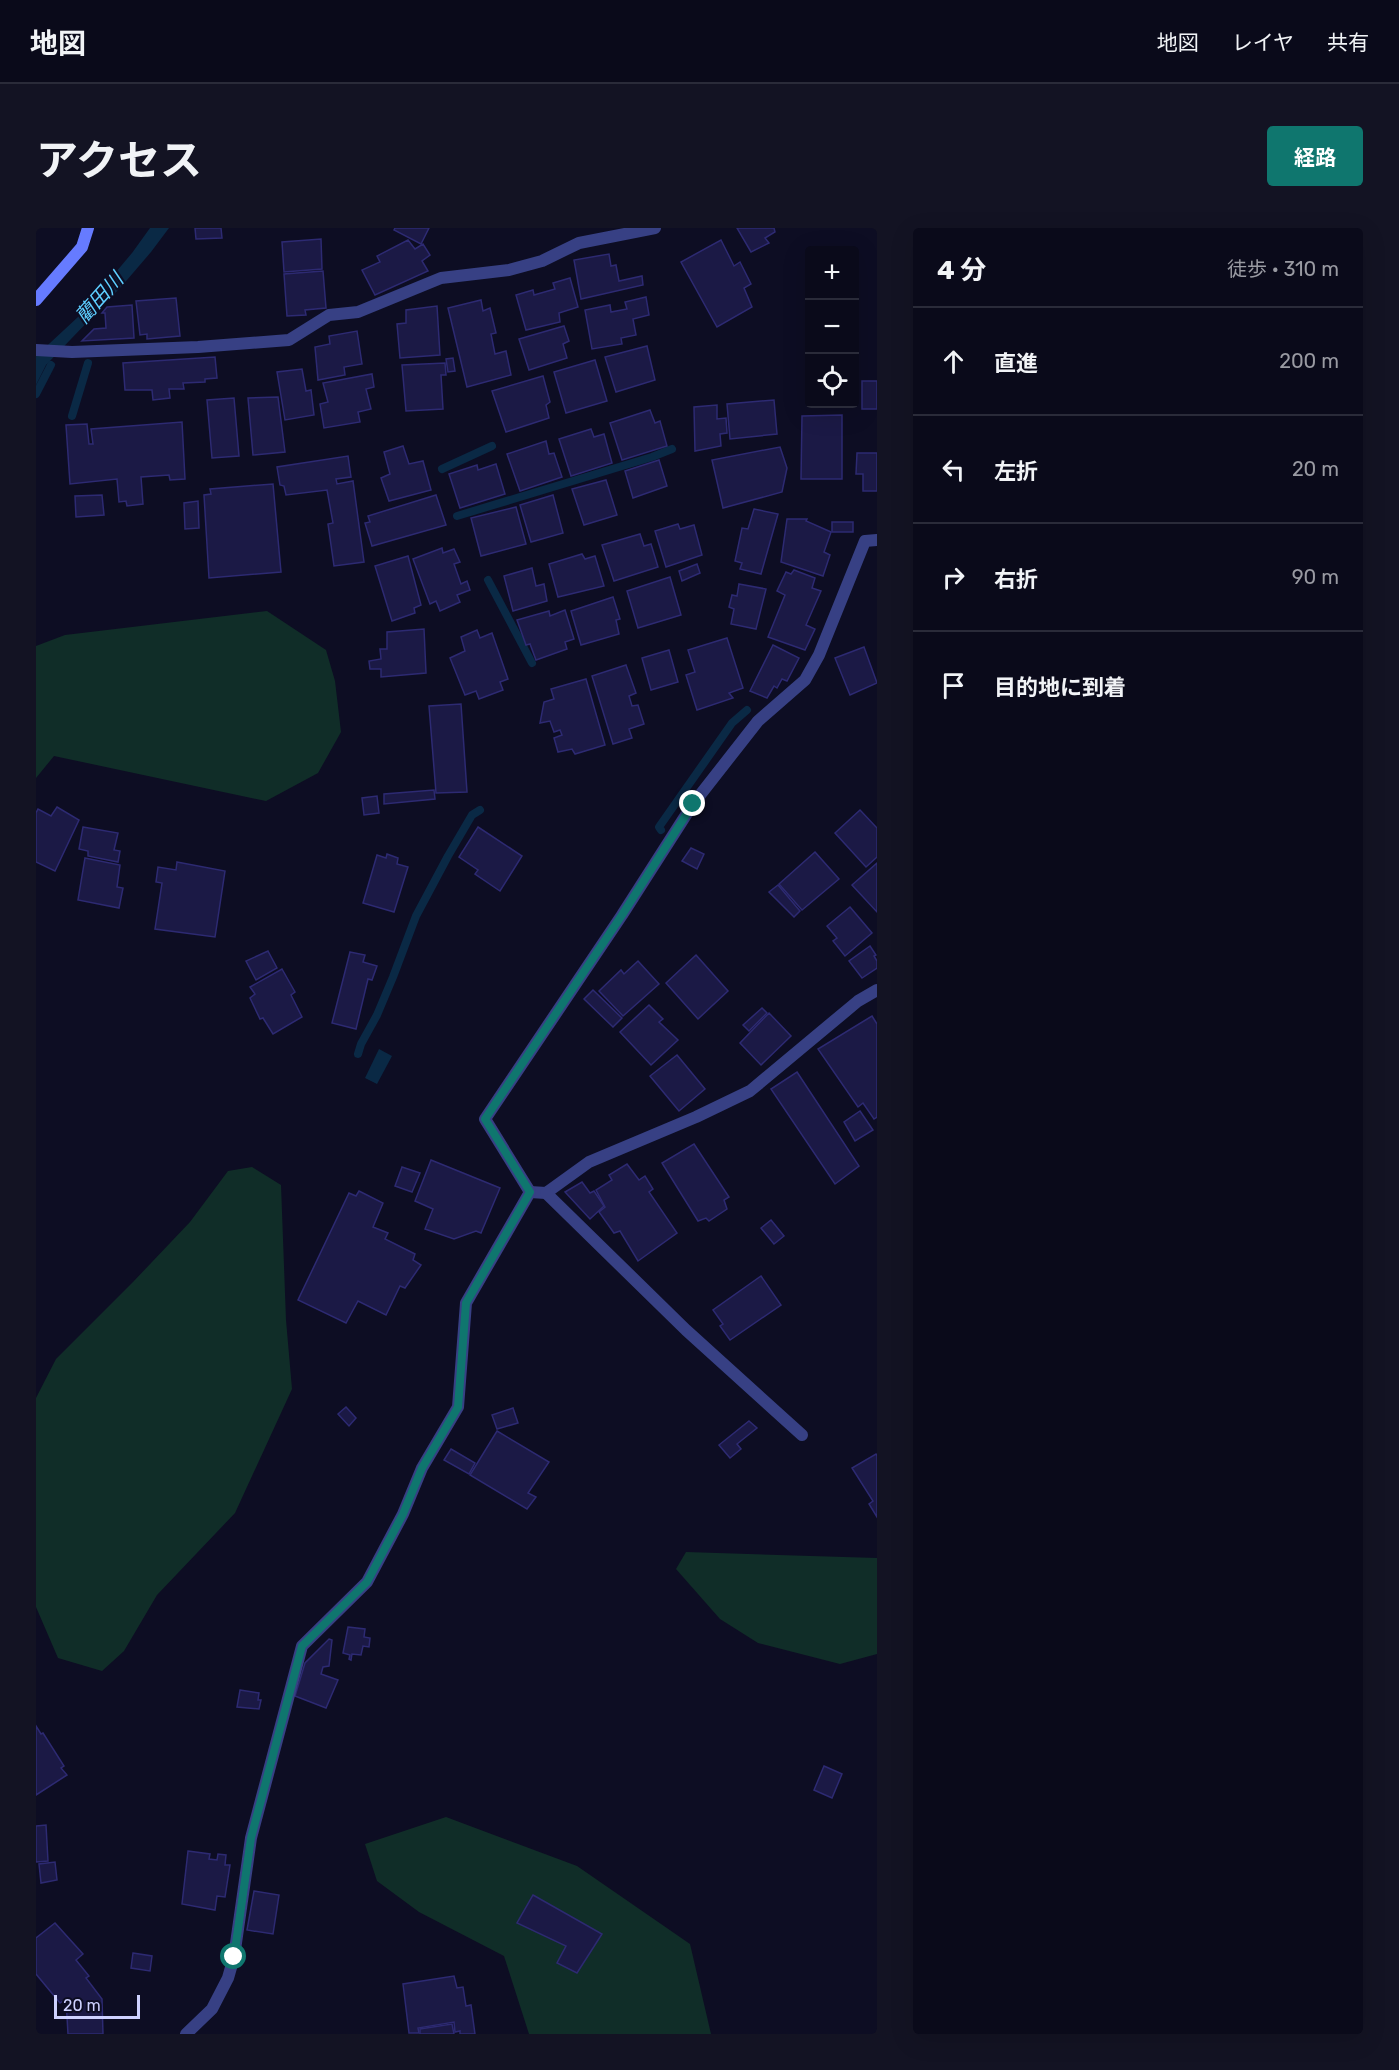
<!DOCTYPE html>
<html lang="ja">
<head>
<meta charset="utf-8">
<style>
	body { margin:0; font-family:Rubik,"Noto Sans JP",sans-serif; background:#131323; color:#f1f3f6 }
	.controls { position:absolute; right:18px; top:18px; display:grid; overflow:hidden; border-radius:6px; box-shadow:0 6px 24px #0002 }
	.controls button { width:54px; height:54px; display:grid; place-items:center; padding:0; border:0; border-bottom:2px solid #2a2b39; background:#0a0a1a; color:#f1f3f6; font:30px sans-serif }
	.scale { position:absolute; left:18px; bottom:15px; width:86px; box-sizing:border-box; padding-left:6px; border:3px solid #cfd2ff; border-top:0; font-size:16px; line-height:21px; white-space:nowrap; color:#cfd2ff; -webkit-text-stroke:4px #0d0d23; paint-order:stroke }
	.stop { position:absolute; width:18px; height:18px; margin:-14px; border:4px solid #0f766e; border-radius:50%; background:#fff }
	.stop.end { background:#0f766e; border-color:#fff; box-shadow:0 2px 6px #0008 }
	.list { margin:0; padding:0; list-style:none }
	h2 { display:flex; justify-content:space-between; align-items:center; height:78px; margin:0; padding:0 24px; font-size:26px }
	h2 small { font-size:20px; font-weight:400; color:#999aa2 }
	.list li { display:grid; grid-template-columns:39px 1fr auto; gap:18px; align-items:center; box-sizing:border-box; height:108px; padding:0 24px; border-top:2px solid #2a2b39 }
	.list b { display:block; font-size:22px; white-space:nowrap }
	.list em { font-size:20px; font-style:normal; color:#999aa2 }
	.icon { flex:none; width:33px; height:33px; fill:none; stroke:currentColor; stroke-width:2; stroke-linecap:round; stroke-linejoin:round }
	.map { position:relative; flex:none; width:841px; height:1806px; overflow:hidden; border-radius:6px }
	header { display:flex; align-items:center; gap:36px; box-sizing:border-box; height:84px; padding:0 30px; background:#0a0a1a; border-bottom:2px solid #2a2b39 }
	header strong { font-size:28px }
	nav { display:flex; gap:33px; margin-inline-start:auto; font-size:21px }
	.intro { display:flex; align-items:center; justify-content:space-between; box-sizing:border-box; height:144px; padding:0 36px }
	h1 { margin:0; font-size:42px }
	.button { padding:15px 27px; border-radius:6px; background:#0f766e; color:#fff; font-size:21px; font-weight:700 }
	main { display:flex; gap:36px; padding:0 36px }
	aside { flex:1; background:#0a0a1a; border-radius:6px; box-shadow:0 6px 24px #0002 }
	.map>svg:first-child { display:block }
	.green { fill:#102d28 }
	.water { fill:#0a2945 }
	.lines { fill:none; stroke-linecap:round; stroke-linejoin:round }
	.stream { stroke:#0a2945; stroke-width:8 }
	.building { fill:#1b1945; stroke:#2d2a72; stroke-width:1.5 }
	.street { stroke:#374084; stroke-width:12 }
	.secondary { stroke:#667bff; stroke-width:12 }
	.route { stroke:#0f766e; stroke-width:8 }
	.labels { text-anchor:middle; stroke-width:4.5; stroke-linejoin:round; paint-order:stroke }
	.water-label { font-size:20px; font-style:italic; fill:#5dceff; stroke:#0d0d23 }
</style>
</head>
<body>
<header>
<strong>地図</strong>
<nav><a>地図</a><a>レイヤ</a><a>共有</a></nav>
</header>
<div class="intro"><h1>アクセス</h1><a class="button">経路</a></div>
<main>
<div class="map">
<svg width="841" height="1806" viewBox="0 0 841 1806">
	<rect width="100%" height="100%" fill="#0d0d23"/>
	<!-- green -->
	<g class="green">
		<polygon points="231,383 290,422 299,453 305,504 282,545 230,573 18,528 0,550 0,418 29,407"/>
		<polygon points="216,939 245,957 250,1092 256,1161 199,1285 121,1367 88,1423 66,1443 22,1430 0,1379 0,1170 20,1131 97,1054 154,994 192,943"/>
		<polygon points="650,1324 841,1330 841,1426 804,1436 722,1415 684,1391 640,1341"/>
		<polygon points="410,1589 541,1638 654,1716 675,1806 493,1806 468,1728 383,1684 341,1653 329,1616"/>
	</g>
	<!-- water -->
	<g class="water">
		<polygon points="114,0 133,0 115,24 85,59 10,137 0,157 0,128 42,89 96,25"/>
		<polygon points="343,821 356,828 341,856 329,850"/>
	</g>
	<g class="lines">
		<!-- stream -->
		<g class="stream">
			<polyline points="0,166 15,137"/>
			<polyline points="36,188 52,135"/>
			<polyline points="406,241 456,218"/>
			<polyline points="421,288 616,229 636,221"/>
			<polyline points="452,352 496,435"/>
			<polyline points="625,602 623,599 696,495 711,482"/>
			<polyline points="322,826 325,816 341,787 357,749 380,688 412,628 436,587 444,582"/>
		</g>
	</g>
	<!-- building -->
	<g class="building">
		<polygon points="159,0 185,0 186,10 160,11"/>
		<polygon points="359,0 393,0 385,16 358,2"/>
		<polygon points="701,0 738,0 739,4 729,10 733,15 715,24"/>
		<polygon points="285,11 286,41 248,44 246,14"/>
		<polygon points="372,12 379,21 387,16 394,27 386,33 392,43 339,67 326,42 344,34 341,28"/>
		<polygon points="685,12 698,38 704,34 715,56 708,60 716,79 681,99 645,34"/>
		<polygon points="573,26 575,38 580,37 583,53 606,48 607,57 545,71 538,32"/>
		<polygon points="287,43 290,80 269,82 270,87 251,88 248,46"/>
		<polygon points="534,50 542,79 523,85 524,94 490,102 480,67 497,62 498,67 519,61 517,55"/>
		<polygon points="610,69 613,87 597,91 600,107 585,110 586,116 556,121 549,82 574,77 575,84 591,81 589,74"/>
		<polygon points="140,70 144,108 111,111 111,106 104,107 100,73"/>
		<polygon points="445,72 447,83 454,80 460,105 455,106 459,126 470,123 475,147 431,159 412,80"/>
		<polygon points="96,77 98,110 46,113 58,101 70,100 69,85 66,85 71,79"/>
		<polygon points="401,78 404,127 364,130 361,96 370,95 370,82"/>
		<polygon points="528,98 533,113 527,116 531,130 493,142 483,111"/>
		<polygon points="321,103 326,136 308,139 309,147 282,152 279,119 294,116 293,108"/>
		<polygon points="611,118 619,152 580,164 569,129"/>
		<polygon points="179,129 181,150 169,151 169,154 147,155 148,161 133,161 134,170 117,172 116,162 89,162 87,135"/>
		<polygon points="417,130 419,143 412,144 410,131"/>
		<polygon points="559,132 571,173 530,185 518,144"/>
		<polygon points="409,135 410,147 405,147 407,181 370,183 366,137"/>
		<polygon points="266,141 270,163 275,162 278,187 249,192 241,144"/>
		<polygon points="336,146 338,159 330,161 335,181 322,184 324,194 288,200 284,176 292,174 287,155"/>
		<polygon points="507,148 514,174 510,177 513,190 470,204 456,163"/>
		<rect x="826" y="153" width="15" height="28"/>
		<polygon points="242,169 249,224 217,227 212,170"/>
		<polygon points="198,170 203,228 176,230 171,172"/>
		<polygon points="738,172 741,206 694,211 691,176"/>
		<polygon points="681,177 681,191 690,190 691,205 684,206 685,218 659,223 658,179"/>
		<polygon points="614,182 619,195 624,193 631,218 586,232 574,195"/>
		<polygon points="806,187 806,251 765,251 766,188"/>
		<polygon points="146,194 149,251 134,252 133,247 105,249 107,276 91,278 90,273 83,274 81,251 34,256 30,197 51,196 53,216 57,216 55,201"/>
		<polygon points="555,201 558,209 568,206 576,235 535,248 523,211"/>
		<polygon points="510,213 513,226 518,225 526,249 484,263 471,226"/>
		<polygon points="367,218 373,236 387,233 395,262 353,273 345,250 354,246 348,224"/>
		<polygon points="744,219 751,240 746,264 687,280 676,232"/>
		<polygon points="821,225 841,225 841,263 827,263 827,246 820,246"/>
		<polygon points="312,228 315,249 300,251 301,256 317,253 328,334 298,338 292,296 297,295 291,262 250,267 248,258 244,257 241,239"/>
		<polygon points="623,232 631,258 597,270 589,243"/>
		<polygon points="460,236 469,266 424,280 413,246 441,237 442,242"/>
		<polygon points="570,252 581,287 548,297 536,261"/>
		<polygon points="237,256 245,344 173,350 168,267 175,266 174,261"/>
		<polygon points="66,267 68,287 40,289 39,268"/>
		<polygon points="400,267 410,297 336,318 329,295 334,294 332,288"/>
		<polygon points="517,267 527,305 495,314 484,277"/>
		<polygon points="162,273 163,300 149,301 148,275"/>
		<polygon points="480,279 490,316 445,328 435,290"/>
		<polygon points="718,281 742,286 725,346 704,341 706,335 699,333 706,300 712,301"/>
		<polygon points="751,291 771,291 770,293 795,304 788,324 794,327 787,348 745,334"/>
		<rect x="796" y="294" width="21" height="10"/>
		<polygon points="642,296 644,301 658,297 666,327 630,339 619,303"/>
		<polygon points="604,306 608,318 615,316 622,339 578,353 566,317"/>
		<polygon points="406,320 407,325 418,321 424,334 418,336 425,356 431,353 434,362 421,367 424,374 404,383 400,373 394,376 377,331"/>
		<polygon points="546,326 549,331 559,328 568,358 522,369 513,336"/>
		<polygon points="372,328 385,377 378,380 379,385 356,393 339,338"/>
		<polygon points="661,336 664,345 646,353 643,343"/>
		<polygon points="496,340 500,358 508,356 511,373 477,383 468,348"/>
		<polygon points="758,342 779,350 776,360 785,363 770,397 779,401 769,422 732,409 749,367 741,363 750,344 755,346"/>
		<polygon points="634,349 645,387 602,400 591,363"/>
		<polygon points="703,356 730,361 720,401 695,396 698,381 693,379 696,367 701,368"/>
		<polygon points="577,369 584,391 580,392 583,406 545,417 535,383"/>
		<polygon points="529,382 538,411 529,414 531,421 500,432 494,416 490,417 481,392 513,383 514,388"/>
		<polygon points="388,401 390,445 345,449 345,441 334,441 333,433 345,431 344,421 351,421 351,404"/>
		<polygon points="441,402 444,410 456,405 472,451 464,454 467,462 443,471 440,463 429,467 414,430 429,423 425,409"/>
		<polygon points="691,410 707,460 693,465 697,470 661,482 650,447 659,444 652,422"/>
		<polygon points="737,417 763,430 751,453 746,451 741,460 738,458 731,470 714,463"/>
		<polygon points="828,419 841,455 814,467 799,430"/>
		<polygon points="633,422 642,454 615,462 606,430"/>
		<polygon points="590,437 600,465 593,468 596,478 602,477 608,496 593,501 596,510 577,516 556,448"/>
		<polygon points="550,451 569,517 539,526 536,521 522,524 518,510 526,507 524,502 518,504 514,493 504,495 508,474 518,471 515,461"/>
		<polygon points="425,476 431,564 400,565 393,478"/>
		<polygon points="398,562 399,571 348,576 348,566"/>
		<polygon points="341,568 343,585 328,587 326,570"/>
		<polygon points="21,579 43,592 19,643 0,634 0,585 2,581 15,588"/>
		<polygon points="824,582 841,600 841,629 830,639 799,605"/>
		<polygon points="47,599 82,605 78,622 84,623 82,634 52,628 52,623 43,621"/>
		<polygon points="442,599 486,628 464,663 439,646 442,642 423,629"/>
		<polygon points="655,620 668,626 661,641 646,633"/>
		<polygon points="779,624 803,651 766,682 743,656"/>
		<polygon points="351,626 362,630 361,636 372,639 358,684 327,675 341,627 350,630"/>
		<polygon points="49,630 84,637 81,659 87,660 83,680 42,672"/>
		<polygon points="141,634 189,643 179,709 119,701 126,655 120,654 122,639 140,642"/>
		<polygon points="841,635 841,684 816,657"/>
		<polygon points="742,657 764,683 758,689 733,664"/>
		<polygon points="814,679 836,705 809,728 797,713 801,710 791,698"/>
		<polygon points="834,718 840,727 838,728 841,733 841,740 826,750 813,733"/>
		<polygon points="232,723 241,740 220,752 210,733"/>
		<polygon points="314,724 329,727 327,734 341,738 336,752 332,751 320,801 296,795"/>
		<polygon points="660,727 692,763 662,791 630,755"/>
		<polygon points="602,733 623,756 587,788 563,763 585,742 588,746"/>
		<polygon points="246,741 259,764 255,767 266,789 237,806 227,790 224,791 214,770 219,766 214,759"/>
		<polygon points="557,762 586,790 577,799 548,771"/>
		<polygon points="613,777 627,791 623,794 642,812 615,837 584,804"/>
		<polygon points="726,780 731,785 713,803 707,797"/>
		<polygon points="733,785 755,808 725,837 704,815"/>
		<polygon points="836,788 841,796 841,889 838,891 827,875 822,879 782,821"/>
		<polygon points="641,827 669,861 643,883 614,848"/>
		<polygon points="761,844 823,938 799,956 735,861"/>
		<polygon points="824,883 837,902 819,913 808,894"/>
		<polygon points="658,916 693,969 688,972 691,981 673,993 670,990 662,993 626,935"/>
		<polygon points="395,932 464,960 445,1005 440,1003 418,1011 389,1001 397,981 379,973"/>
		<polygon points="591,936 603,952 609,948 617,961 613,964 641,1005 602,1033 584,1003 578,1005 563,984 569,979 560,962 576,952 573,947"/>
		<polygon points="366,939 384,945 376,964 359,958"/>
		<polygon points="546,954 554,965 558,963 568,978 554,991 529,964"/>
		<polygon points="323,963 347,975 337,999 352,1005 349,1011 379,1026 377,1032 385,1037 369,1060 364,1058 350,1087 322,1073 310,1095 262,1072 313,965 320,968"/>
		<polygon points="735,992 748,1008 738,1016 725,1000"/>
		<polygon points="725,1048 745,1077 694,1112 684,1098 687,1096 677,1082"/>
		<polygon points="310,1179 320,1190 313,1198 302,1186"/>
		<polygon points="477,1180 482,1195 461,1201 456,1187"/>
		<polygon points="713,1193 721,1200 701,1216 705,1221 694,1230 683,1217"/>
		<polygon points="461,1203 513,1234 492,1265 500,1269 491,1281 434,1247"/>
		<polygon points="415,1221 439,1235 433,1246 408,1232"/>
		<polygon points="840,1226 841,1228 841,1289 833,1276 837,1273 816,1240"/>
		<polygon points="312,1399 329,1401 328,1409 334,1410 333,1419 327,1418 325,1427 316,1426 315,1432 313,1431 314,1427 307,1425"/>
		<polygon points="293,1411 296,1412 293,1438 287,1439 285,1446 302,1452 290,1480 259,1468 269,1435"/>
		<polygon points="204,1462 223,1465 222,1472 225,1472 223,1481 201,1479"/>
		<polygon points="0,1498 5,1506 7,1505 28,1538 25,1540 31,1547 0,1567"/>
		<polygon points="788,1538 806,1546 796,1570 778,1562"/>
		<polygon points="10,1597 12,1633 0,1634 0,1598"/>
		<polygon points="152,1623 174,1626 173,1631 181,1632 182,1626 190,1627 189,1637 194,1637 189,1669 181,1668 179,1682 146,1676"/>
		<polygon points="19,1634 21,1652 5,1655 3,1636"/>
		<polygon points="218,1663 243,1667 237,1706 211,1702"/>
		<polygon points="497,1667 566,1706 541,1745 521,1735 530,1718 481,1695"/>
		<polygon points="19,1695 47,1726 40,1732 53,1748 50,1750 66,1771 67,1806 32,1806 30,1771 24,1775 0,1746 0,1710"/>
		<polygon points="97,1725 116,1728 114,1743 95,1740"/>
		<polygon points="418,1748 421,1760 427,1759 430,1778 435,1777 439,1806 424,1806 424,1803 419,1804 418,1794 382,1800 383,1805 373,1805 367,1756"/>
		<polygon points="416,1796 418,1806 384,1806 384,1801"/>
	</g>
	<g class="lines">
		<!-- street -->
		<g class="street">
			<polyline points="0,122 36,124 162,119 253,112 293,87 322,84 405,50 473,42 506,33 543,15 619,0"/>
			<polyline points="494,964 449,891 586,687 657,576 722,493 769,452 783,427 829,313 841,312"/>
			<polyline points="494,964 510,965 553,934 660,889 714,863 822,773 841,762"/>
			<polyline points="510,965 650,1102 766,1207"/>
			<polyline points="150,1806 176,1781 192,1750 198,1729 215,1610 266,1418 331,1354 367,1286 386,1240 422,1179 430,1075 494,964"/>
		</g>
		<!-- secondary -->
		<polyline class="secondary" points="0,72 46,19 52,0"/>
	</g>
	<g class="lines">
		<!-- route -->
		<polyline class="route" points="198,1729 215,1610 266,1418 331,1354 367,1286 386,1240 422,1179 430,1075 494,964 449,891 586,687 657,576"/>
	</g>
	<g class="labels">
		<!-- water labels -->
		<g class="water-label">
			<text transform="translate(63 70) rotate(-48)" y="7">藺田川</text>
		</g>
	</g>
</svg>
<div class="controls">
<button>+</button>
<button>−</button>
<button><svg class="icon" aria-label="locate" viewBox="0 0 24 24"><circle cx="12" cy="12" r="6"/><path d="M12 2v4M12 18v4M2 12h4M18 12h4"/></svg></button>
</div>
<div class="scale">20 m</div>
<div class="stop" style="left:198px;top:1729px"></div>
<div class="stop end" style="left:657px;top:576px"></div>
</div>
<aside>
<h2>4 分<small>徒歩 · 310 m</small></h2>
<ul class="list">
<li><svg class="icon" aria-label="ahead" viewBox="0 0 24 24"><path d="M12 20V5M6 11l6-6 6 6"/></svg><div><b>直進</b></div><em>200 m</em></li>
<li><svg class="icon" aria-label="left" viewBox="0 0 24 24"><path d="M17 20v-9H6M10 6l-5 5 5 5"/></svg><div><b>左折</b></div><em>20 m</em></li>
<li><svg class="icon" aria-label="right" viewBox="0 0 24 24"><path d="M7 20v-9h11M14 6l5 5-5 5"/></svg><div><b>右折</b></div><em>90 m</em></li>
<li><svg class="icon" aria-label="arrive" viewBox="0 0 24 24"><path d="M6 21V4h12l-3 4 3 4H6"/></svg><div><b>目的地に到着</b></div></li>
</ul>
</aside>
</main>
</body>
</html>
